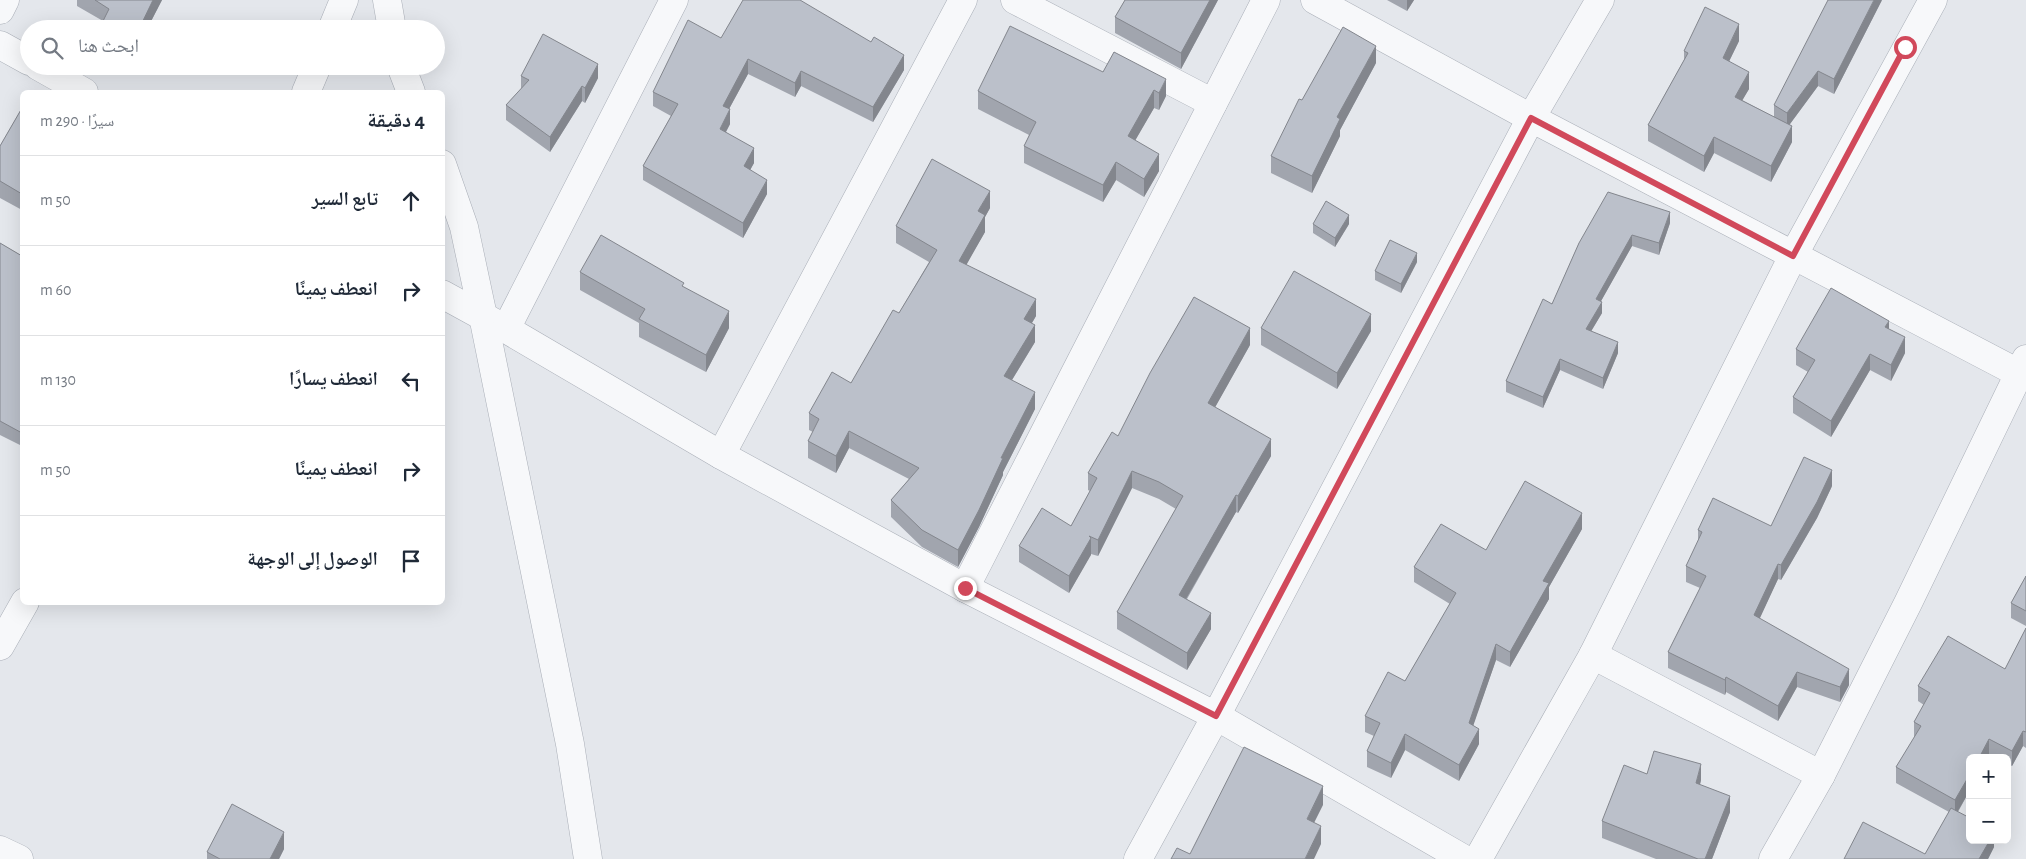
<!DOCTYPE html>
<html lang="ar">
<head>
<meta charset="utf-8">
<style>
	body { margin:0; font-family:"Alegreya Sans","Noto Naskh Arabic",sans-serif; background:#f2f2f3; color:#1f2937; direction:rtl }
	.controls { position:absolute; right:15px; bottom:15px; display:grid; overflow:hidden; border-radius:8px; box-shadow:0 5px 20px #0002 }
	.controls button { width:45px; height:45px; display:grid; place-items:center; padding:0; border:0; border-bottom:1px solid #e0e1e3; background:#fff; color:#1f2937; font:25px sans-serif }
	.stop { position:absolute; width:15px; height:15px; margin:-11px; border:4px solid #d1495b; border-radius:50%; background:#fff }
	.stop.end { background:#d1495b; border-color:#fff; box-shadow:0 1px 5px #0008 }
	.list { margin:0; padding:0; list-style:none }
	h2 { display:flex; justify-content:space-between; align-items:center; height:65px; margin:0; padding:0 20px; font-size:21px }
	h2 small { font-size:16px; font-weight:400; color:#747a83 }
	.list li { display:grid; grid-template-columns:32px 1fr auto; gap:15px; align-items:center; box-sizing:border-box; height:90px; padding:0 20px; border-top:1px solid #e0e1e3 }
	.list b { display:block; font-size:19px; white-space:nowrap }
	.list em { font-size:16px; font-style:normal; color:#747a83 }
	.icon { flex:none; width:28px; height:28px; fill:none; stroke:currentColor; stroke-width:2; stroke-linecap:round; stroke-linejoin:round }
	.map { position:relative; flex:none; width:2026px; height:859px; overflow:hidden; direction:ltr }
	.search { position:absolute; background:#fff; box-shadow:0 5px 20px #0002; left:20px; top:20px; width:425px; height:55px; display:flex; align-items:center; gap:12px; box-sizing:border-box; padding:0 18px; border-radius:28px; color:#747a83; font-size:19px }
	.panel { position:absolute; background:#fff; box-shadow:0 5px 20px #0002; left:20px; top:90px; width:425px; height:515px; border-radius:8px; direction:rtl }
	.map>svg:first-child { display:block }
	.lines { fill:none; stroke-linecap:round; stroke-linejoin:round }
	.minor-casing { stroke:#a9aeb7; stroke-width:29 }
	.minor { stroke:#f7f8fa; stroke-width:28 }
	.wall { fill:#a1a5ae }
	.shaded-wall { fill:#83868d }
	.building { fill:#bbc0ca; stroke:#83868d }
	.route { stroke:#d1495b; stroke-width:6 }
</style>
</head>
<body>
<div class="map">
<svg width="2026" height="859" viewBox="0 0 2026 859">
	<rect width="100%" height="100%" fill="#e4e7ec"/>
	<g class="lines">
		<defs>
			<g id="minor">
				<polyline points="387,0 392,29"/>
				<polyline points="1015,0 1213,103"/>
				<polyline points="1315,0 1531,118 2026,377"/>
				<polyline points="0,10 5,0"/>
				<polyline points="332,29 344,0"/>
				<polyline points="0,45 29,61"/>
				<polyline points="38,66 84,92"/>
				<polyline points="401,66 411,92"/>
				<polyline points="306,92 317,66"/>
				<polyline points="442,164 464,227 483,316 570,744 588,859"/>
				<polyline points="442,294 506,329 721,455 965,588 1216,716 1464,859"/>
				<polyline points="506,329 674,0"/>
				<polyline points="721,455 963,0"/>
				<polyline points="965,588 1266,0"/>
				<polyline points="0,646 25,602"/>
				<polyline points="1593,655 1821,775"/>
				<polyline points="0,850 19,859"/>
				<polyline points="1138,859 1216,716 1531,118 1600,0"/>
				<polyline points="1478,859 1593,655 1793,256 1933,0"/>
				<polyline points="1773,859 1821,775 1908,603 2026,359"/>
			</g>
		</defs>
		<!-- minor casing -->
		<use href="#minor" class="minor-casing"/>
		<!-- minor -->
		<use href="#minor" class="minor"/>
	</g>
	<!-- wall -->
	<g class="wall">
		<polygon points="77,0 162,0 147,29 99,29 103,21 77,6"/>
		<polygon points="1125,0 1218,0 1181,69 1115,33 1115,17"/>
		<polygon points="1387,0 1414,0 1407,11"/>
		<polygon points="1882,0 1834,94 1818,86 1790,124 1792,142 1771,182 1714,153 1704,172 1648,141 1648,125 1684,60 1684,51 1739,41 1729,61 1749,89 1742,100 1774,117 1774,105"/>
		<polygon points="721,38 871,42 904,70 873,122 801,86 795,97 748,74 729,109 730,124 726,132 754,163 750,170 767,194 743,238 643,180 643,166 671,116 653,106 653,92"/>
		<polygon points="1114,52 1166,96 1159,110 1154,108 1135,140 1159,171 1144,197 1116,180 1103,202 1024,163 1024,146 1029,135 978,109 978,91 1103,72"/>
		<polygon points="1376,63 1340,130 1340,136 1312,193 1271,173 1271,156 1302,100"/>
		<polygon points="521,76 598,78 585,103 582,101 550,152 506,120 506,105 521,89"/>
		<polygon points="22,108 22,210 0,198 0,146"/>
		<polygon points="990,208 985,217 985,232 966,264 1036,316 1032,323 1035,342 1012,380 1035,409 1003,472 1003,475 979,527 958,567 922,547 891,517 891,500 909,479 849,448 836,473 808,458 808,441 813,432 809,430 809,413 851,383 899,313 929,262 896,243 896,226"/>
		<polygon points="1670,223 1659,255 1632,246 1601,301 1602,313 1591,331 1618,353 1603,389 1560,370 1543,408 1506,392 1506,381 1552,304 1579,243"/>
		<polygon points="1313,224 1349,224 1335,247 1313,233"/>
		<polygon points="0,243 22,256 22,446 0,435"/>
		<polygon points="1417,262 1401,293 1375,280 1375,271"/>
		<polygon points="580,272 684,287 729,328 706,372 639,337 639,323 580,290"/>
		<polygon points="1261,328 1371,331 1337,389 1261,345"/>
		<polygon points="1889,329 1905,353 1891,381 1870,370 1831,437 1793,413 1793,397 1808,372 1796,365 1796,349"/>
		<polygon points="1250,345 1215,407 1271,456 1238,513 1236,512 1187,599 1211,629 1187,670 1117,629 1117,612 1176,509 1159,499 1132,488 1098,556 1091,554 1069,593 1019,562 1019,546 1071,526 1090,491 1088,490 1088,473 1118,436"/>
		<polygon points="1832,486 1817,518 1781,580 1778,579 1759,619 1849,685 1840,702 1797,687 1778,721 1726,692 1725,695 1668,668 1668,652 1700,588 1686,582 1686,566 1698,541 1698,530 1771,526"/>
		<polygon points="1582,529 1549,587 1549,599 1510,667 1496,660 1473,725 1479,744 1459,781 1405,750 1391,778 1367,767 1367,751 1374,736 1365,732 1365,716 1405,681 1450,604 1414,582 1414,567"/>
		<polygon points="2026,576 2026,626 2011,618 2011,603"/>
		<polygon points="2026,628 2026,748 2023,746 2012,766 2007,764 2007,758 1995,758 1989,755 1958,812 1994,840 1994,847 1988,859 1844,859 1925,854 1949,812 1896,783 1896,767 1914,738 1914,722 1924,705 1918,701 1918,686 2005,669"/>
		<polygon points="1647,774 1701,780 1700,785 1730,812 1712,859 1656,859 1602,838 1602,821"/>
		<polygon points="284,849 279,859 207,859 207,852"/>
	</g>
	<!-- shaded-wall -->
	<g class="shaded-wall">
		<polygon points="153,0 162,0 147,29 139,29"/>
		<polygon points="1210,0 1218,0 1181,69 1181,53"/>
		<polygon points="1407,0 1414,0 1407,11"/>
		<polygon points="1874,0 1882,0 1834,94 1834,79"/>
		<polygon points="1739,24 1739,41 1723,74 1723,58"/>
		<polygon points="1376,46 1376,63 1340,130 1340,136 1312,193 1312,176 1337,117"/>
		<polygon points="904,55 904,70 873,122 873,107"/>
		<polygon points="748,59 748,74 723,120 723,106"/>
		<polygon points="598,64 598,78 585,103 585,88"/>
		<polygon points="801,71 801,86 795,97 795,83"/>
		<polygon points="1818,71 1818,86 1787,128 1787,113"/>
		<polygon points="1749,72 1749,89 1735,113 1735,97"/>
		<polygon points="1166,79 1166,96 1159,110 1159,93"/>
		<polygon points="582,86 582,101 550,152 550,137"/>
		<polygon points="1154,90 1154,108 1128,153 1128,136"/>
		<polygon points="730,109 730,124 720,143 720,129"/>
		<polygon points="1792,126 1792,142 1771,182 1771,166"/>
		<polygon points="1714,137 1714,153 1704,172 1704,156"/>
		<polygon points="754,148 754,163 744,181 744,166"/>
		<polygon points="1159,154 1159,171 1144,197 1144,179"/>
		<polygon points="1116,162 1116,180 1103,202 1103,185"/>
		<polygon points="767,180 767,194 743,238 743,223"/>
		<polygon points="990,191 990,208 985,217 985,232 959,278 959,261 978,211"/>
		<polygon points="1670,212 1670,223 1659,255 1659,243"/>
		<polygon points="1349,215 1349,224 1335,247 1335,238"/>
		<polygon points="1632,235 1632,246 1596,310 1596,299"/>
		<polygon points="1417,253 1417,262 1401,293 1401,284"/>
		<polygon points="1036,299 1036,316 1024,336 1024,319"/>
		<polygon points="1602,302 1602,313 1586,340 1586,329"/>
		<polygon points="729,311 729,328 706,372 706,355"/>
		<polygon points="1371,314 1371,331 1337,389 1337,373"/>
		<polygon points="1889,321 1889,337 1885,327"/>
		<polygon points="1035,325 1035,342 1004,393 1004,376"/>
		<polygon points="1250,328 1250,345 1208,420 1208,403"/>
		<polygon points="1905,337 1905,353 1891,381 1891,365"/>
		<polygon points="1618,342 1618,353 1603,389 1603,378"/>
		<polygon points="1870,354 1870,370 1831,437 1831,421"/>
		<polygon points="1560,359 1560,370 1543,408 1543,397"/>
		<polygon points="1035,392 1035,409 1003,472 1003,475 979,527 958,567 958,550 1001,458"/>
		<polygon points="849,431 849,448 836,473 836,456"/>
		<polygon points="1271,439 1271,456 1238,513 1238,496"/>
		<polygon points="1832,470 1832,486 1817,518 1781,580 1781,565"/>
		<polygon points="1132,471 1132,488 1098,556 1098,540"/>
		<polygon points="1236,495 1236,512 1179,611 1179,595"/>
		<polygon points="1582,513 1582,529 1549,587 1549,599 1510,667 1510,652 1543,581"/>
		<polygon points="1091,538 1091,555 1069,593 1069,576"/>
		<polygon points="1778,564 1778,579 1754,631 1754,615"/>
		<polygon points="1211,613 1211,629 1187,670 1187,653"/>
		<polygon points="1496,644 1496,660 1469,738 1469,723"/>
		<polygon points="1849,669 1849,685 1840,702 1840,687"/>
		<polygon points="1797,672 1797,687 1778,721 1778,706"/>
		<polygon points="1726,677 1726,692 1725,695 1725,680"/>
		<polygon points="1479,729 1479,744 1459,781 1459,765"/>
		<polygon points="2023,731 2023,746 2012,766 2012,751"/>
		<polygon points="1405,734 1405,750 1391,778 1391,763"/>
		<polygon points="1989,739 1989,755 1987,758 1979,758"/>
		<polygon points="1701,764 1701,780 1696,799 1696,783"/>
		<polygon points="1970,774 1970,790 1955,816 1955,800"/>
		<polygon points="1323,786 1323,805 1307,837 1307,819"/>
		<polygon points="1730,796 1730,812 1712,859 1705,859"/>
		<polygon points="1321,826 1321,844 1314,859 1305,859"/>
		<polygon points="284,832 284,849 279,859 270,859"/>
		<polygon points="1990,840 1994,840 1994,847 1988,859 1979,859"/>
	</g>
	<!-- building -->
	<g class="building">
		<polygon points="95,0 153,0 139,29 99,29 109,9"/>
		<polygon points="743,0 800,0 871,42 874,37 904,55 873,107 801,71 795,83 748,59 723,106 730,109 720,129 754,148 744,166 767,180 743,223 643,166 678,104 653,92 688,20 721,38"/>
		<polygon points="1125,0 1210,0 1181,53 1115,17"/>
		<polygon points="1828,0 1874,0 1834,79 1818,71 1787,113 1774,105"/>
		<polygon points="1705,7 1739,24 1723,58 1749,72 1735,97 1792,126 1771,166 1714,137 1704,156 1648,125 1688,53 1684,51"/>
		<polygon points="1010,26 1103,72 1114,52 1166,79 1159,93 1154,90 1128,136 1159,154 1144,179 1116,162 1103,185 1024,146 1036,122 978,91"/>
		<polygon points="1343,27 1376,46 1337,117 1340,119 1312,176 1271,156 1299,99 1302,100"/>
		<polygon points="543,34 598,64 585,88 582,86 550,137 506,105 529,80 521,76"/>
		<polygon points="22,108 22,194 0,181 0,146"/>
		<polygon points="932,159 990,191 978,211 985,215 959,261 1036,299 1024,319 1035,325 1004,376 1035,392 1001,458 1003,458 979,510 958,550 922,530 891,500 919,468 849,431 836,456 808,441 819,419 809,413 832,372 851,383 893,310 899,313 937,250 896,226"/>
		<polygon points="1608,192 1670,212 1659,243 1632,235 1596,299 1602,302 1586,329 1618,342 1603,378 1560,359 1543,397 1506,381 1543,299 1552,304 1579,243"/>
		<polygon points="1326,201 1349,215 1335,238 1313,224"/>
		<polygon points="601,235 684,283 682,286 729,311 706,355 639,319 645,309 580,272"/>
		<polygon points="1390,240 1417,253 1401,284 1375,271"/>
		<polygon points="0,243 22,256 22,433 0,421"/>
		<polygon points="1294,271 1371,314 1337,373 1261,328"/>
		<polygon points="1831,288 1889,321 1885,327 1905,337 1891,365 1870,354 1831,421 1793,397 1815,360 1796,349"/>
		<polygon points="1194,297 1250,328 1208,403 1271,439 1238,496 1236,495 1179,595 1211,613 1187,653 1117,612 1183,496 1159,482 1132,471 1098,540 1089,536 1091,538 1069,576 1019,546 1042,508 1071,526 1097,478 1088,473 1112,432 1118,436 1150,373"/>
		<polygon points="1804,457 1832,470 1817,502 1781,565 1778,564 1754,615 1849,669 1840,687 1797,672 1778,706 1726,677 1725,680 1668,652 1706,576 1686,566 1702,532 1698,530 1713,498 1771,526"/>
		<polygon points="1525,481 1582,513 1543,581 1549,583 1510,652 1496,644 1469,723 1479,729 1459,765 1405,734 1391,763 1367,751 1380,723 1365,716 1388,672 1405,681 1456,593 1414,567 1441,524 1486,550"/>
		<polygon points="2026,576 2026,611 2011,603"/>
		<polygon points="2026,628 2026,732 2023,731 2012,751 1989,739 1979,758 1970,758 1970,774 1955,800 1896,767 1921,726 1914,722 1930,693 1918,686 1948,636 2005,669"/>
		<polygon points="1244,747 1323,786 1307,819 1321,826 1305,859 1171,859 1177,848 1190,854"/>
		<polygon points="1654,751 1701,764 1696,783 1730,796 1705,859 1698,859 1602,821 1624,765 1647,774"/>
		<polygon points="232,804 284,832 270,859 220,859 207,852"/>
		<polygon points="1951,808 1970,818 1970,840 1990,840 1979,859 1844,859 1863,822 1925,854"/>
	</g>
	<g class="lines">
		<!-- route -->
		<polyline class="route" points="965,588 1216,716 1531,118 1793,256 1905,47"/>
	</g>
</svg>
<div class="controls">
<button>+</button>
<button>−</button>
</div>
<div class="stop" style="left:1905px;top:47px"></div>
<div class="stop end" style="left:965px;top:588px"></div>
<div class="search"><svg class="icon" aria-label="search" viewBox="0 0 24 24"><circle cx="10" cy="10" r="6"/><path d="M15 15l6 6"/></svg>ابحث هنا</div>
<section class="panel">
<h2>4 دقيقة<small>سيرًا · 290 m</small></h2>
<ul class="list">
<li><svg class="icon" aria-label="ahead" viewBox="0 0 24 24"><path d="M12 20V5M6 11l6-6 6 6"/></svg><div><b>تابع السير</b></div><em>50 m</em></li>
<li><svg class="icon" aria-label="right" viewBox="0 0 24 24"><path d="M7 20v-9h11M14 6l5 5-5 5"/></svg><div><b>انعطف يمينًا</b></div><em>60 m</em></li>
<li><svg class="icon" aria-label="left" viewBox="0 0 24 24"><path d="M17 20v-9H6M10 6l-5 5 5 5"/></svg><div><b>انعطف يسارًا</b></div><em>130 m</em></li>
<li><svg class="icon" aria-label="right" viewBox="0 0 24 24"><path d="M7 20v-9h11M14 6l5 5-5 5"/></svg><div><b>انعطف يمينًا</b></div><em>50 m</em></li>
<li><svg class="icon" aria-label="arrive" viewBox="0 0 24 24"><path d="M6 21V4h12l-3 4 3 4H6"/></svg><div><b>الوصول إلى الوجهة</b></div></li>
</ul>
</section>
</div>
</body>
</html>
